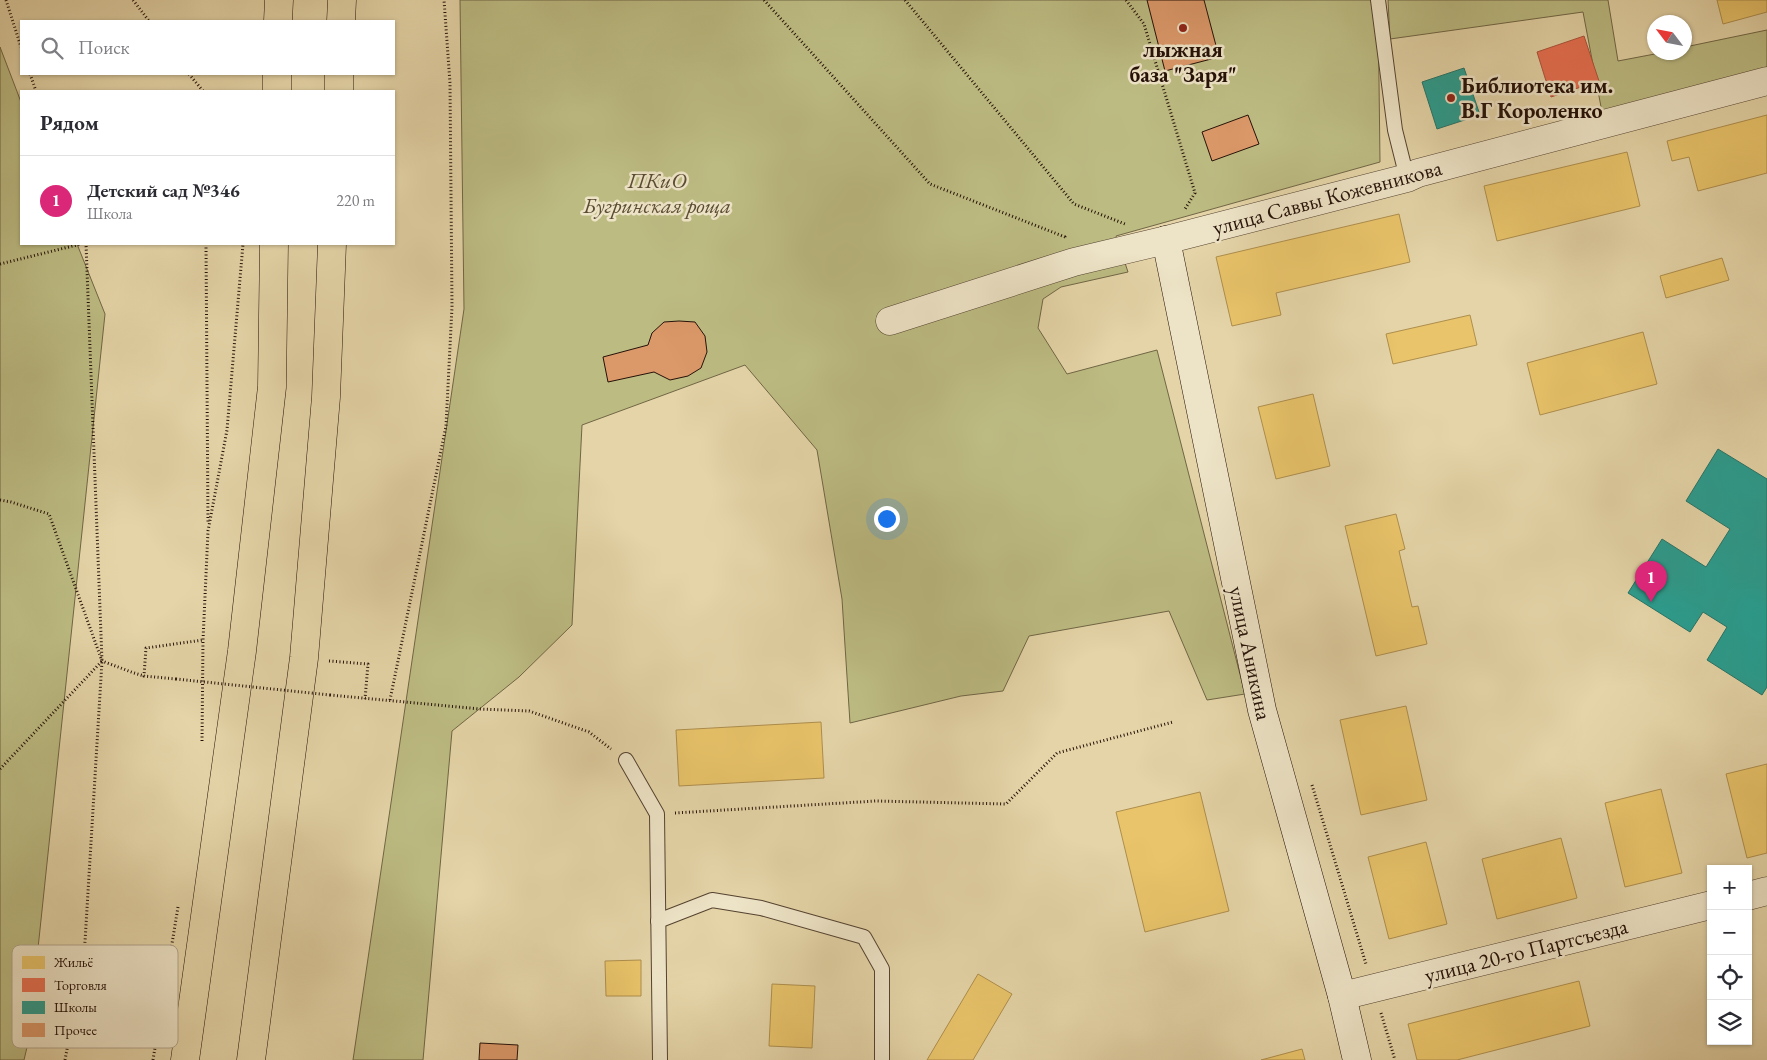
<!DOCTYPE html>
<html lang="ru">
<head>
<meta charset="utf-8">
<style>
	body { margin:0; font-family:"EB Garamond",serif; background:#f2f2f3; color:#2b2b33 }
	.controls { position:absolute; right:15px; bottom:15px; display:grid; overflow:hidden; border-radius:0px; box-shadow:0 1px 4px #0004 }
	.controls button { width:45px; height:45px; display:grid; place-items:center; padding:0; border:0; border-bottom:1px solid #e1e1e2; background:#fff; color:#2b2b33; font:25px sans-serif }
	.compass { position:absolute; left:1647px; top:15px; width:45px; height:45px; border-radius:50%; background:#fff; box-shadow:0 1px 4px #0004; rotate:302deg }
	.you { position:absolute; left:886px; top:518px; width:18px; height:18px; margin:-12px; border:4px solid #fff; border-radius:50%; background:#1a73e8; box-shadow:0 0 0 8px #1a73e833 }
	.badge { display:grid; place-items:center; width:32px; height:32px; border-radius:50%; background:#db2777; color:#fff; font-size:16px; font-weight:700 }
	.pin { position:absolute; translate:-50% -41px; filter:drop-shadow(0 1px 2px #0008) }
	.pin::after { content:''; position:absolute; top:26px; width:18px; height:15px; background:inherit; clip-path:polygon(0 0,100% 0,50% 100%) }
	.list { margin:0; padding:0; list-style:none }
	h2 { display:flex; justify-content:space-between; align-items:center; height:65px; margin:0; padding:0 20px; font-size:21px }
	h2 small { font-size:16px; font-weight:400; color:#7c7c81 }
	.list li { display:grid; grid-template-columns:32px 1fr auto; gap:15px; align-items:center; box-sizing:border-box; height:90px; padding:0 20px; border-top:1px solid #e1e1e2 }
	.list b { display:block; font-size:19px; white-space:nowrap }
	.list p { margin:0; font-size:16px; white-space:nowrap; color:#7c7c81 }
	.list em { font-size:16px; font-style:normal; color:#7c7c81 }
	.icon { flex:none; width:28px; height:28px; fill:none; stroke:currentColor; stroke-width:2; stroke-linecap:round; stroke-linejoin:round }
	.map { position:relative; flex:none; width:1767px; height:1060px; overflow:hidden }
	.search { position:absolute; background:#fff; box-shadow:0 1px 4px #0004; left:20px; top:20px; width:375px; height:55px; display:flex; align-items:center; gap:12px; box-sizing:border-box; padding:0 18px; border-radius:0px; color:#7c7c81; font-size:19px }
	.panel { position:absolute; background:#fff; box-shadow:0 1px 4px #0004; left:20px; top:90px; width:375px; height:155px; border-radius:0px }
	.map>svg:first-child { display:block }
	.green { fill:#bcbb82; stroke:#706645 }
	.homes { fill:#e9c46a; stroke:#ae8e4d }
	.shops { fill:#e76f51; stroke:#ad533b }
	.schools { fill:#2a9d8f; stroke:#287366 }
	.building { fill:#db9869; stroke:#251108 }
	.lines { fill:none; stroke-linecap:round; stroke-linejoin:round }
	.lane-casing { stroke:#554230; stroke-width:16 }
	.street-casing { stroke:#554230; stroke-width:29 }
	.secondary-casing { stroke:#251108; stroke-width:29 }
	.primary-casing { stroke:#251108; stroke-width:29 }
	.path { stroke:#251108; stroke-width:3; stroke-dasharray:1 2.5; stroke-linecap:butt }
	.lane { stroke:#ede3c6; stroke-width:14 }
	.street { stroke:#ede3c6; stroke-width:28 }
	.secondary { stroke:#ede3c6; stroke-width:28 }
	.primary { stroke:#e4d4a7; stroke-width:28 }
	.path-bridge { stroke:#251108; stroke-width:3; stroke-dasharray:1 2.5; stroke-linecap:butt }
	.poi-dot { fill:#8f2418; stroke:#ede3c6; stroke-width:2 }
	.labels { text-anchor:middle; stroke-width:5; stroke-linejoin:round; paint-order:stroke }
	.poi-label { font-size:22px; font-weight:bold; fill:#251108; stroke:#ede3c6 }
	.park-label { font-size:22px; font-style:italic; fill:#5a4c33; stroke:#ede3c6 }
	.street-label { font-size:22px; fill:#251108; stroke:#ede3c6 }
	.key { fill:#ede3c6; stroke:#b1a48d; stroke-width:1 }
	.key-label { font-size:14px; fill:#251108 }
</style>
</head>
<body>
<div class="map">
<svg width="1767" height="1060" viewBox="0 0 1767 1060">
	<rect width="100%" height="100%" fill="#e4d4a7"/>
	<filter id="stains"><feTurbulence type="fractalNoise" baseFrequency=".004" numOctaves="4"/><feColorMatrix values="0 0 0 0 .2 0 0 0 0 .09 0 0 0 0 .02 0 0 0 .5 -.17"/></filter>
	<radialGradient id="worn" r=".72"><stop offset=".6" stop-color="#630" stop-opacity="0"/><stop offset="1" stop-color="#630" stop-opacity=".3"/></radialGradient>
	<!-- green -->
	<g class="green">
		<polygon points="460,0 1378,0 1380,162 1116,236 1128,272 1061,287 1043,299 1038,328 1067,374 1157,350 1245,694 1207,700 1169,611 1029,636 1003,691 961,696 850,723 842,599 817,450 745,365 582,425 572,625 519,677 452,731 423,1060 353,1060 464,309"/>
		<polygon points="1388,0 1608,0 1618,61 1660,53 1684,52 1685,47 1767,30 1767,70 1602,112 1583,12 1390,39"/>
		<polygon points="0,47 21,102 21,244 77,244 105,314 28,1043 24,1060 0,1060"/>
	</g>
	<!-- homes -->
	<g class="homes">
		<polygon points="1717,0 1767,0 1767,12 1723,24"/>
		<polygon points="1767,115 1767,173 1698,191 1689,157 1672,161 1667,141"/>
		<polygon points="1627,152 1640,206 1497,241 1484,186"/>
		<polygon points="1399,214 1410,262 1276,293 1281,315 1232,326 1216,257"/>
		<polygon points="1722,258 1729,280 1666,298 1660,276"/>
		<polygon points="1470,315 1477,345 1393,364 1386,334"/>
		<polygon points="1643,332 1657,384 1540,415 1527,363"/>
		<polygon points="1313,394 1330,466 1276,479 1258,407"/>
		<polygon points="1396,514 1405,549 1399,551 1412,607 1418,606 1427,644 1376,656 1345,526"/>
		<polygon points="1406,706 1427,800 1361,815 1340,720"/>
		<polygon points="821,722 824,778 679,786 676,730"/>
		<polygon points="1767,764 1767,853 1747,858 1726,774"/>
		<polygon points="1661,789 1682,873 1625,887 1605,803"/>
		<polygon points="1200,792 1229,911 1145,932 1116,812"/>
		<polygon points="1561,838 1577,898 1497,919 1482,859"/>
		<polygon points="1426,842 1447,924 1389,939 1368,857"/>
		<polygon points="641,960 641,996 606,996 605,961"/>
		<polygon points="978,974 1012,994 973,1060 927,1060"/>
		<polygon points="1579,981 1590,1026 1457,1060 1417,1060 1408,1024"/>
		<polygon points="772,984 815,986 812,1048 769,1046"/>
		<polygon points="1302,1049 1305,1060 1261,1060"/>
	</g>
	<!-- shops -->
	<polygon class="shops" points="1584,36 1599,81 1551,97 1537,52"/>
	<!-- schools -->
	<g class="schools">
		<polygon points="1464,68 1480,115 1437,129 1422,82"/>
		<polygon points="1718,449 1767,479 1767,687 1762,695 1707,660 1727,627 1703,612 1690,632 1628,593 1662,539 1706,567 1730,529 1686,501"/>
	</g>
	<!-- building -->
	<g class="building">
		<polygon points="1147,0 1204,0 1219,57 1165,71"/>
		<polygon points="1248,115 1259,144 1212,161 1202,132"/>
		<polygon points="679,321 695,322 705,336 707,352 701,368 688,376 670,380 654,372 608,382 603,357 648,345 652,333 664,322"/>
		<polygon points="480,1043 518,1045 517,1060 479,1060"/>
	</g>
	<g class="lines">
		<defs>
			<g id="lane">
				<polyline points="1378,0 1395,130 1407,178"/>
				<polyline points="626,760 657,814 660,1060"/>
				<polyline points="658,921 712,900 761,908 864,937 882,969 882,1060"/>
			</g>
			<g id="street">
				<polyline points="890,321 1074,262 1166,240 1407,178 1418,173 1767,81"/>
				<polyline points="1748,896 1767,891"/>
				<polyline points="1342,996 1711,905"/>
			</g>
			<polyline id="secondary" points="1166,240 1262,710 1342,996 1357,1060"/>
			<g id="primary">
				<polyline points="278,21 279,0"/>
				<polyline points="341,21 342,0"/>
				<polyline points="277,91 277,74"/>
				<polyline points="339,91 339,74"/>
				<polyline points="185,1060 242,651 272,387 274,244"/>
				<polyline points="251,1060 304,658 326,397 332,244"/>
			</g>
		</defs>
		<!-- lane casing -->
		<use href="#lane" class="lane-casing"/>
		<!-- street casing -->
		<use href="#street" class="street-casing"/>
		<!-- secondary casing -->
		<use href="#secondary" class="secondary-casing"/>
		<!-- primary casing -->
		<use href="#primary" class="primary-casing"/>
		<!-- path -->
		<g class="path">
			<polyline points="6,0 21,47"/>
			<polyline points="133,0 149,21"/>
			<polyline points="764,0 930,184 1065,237 1065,239"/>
			<polyline points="905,0 1074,204 1125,224"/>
			<polyline points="1126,0 1144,24 1195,193 1185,209"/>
			<polyline points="30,74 36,91"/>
			<polyline points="189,74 203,91"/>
			<polyline points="206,244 208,523"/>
			<polyline points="0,264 81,244"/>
			<polyline points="0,500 11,502 49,514 102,661 134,673 144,676"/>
			<polyline points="329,661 368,664 365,699"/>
			<polyline points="176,679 144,676 146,648 203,640"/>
			<polyline points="330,695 480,709 529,711 589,732 611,749"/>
			<polyline points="390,700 446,426 452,307 450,83 444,0"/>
			<polyline points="202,741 203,640 208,531 227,430 243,244"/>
			<polyline points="0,769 102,661"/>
			<polyline points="1312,785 1366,964"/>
			<polyline points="675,813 876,801 1006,804 1057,753 1173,722"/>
			<polyline points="1381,1013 1395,1060"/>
			<polyline points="65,1060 84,958 102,661 86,244"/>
			<polyline points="153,1060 178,907"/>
		</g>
		<!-- lane -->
		<use href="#lane" class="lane"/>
		<!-- street -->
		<use href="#street" class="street"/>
		<!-- secondary -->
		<use href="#secondary" class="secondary"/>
		<!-- primary -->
		<use href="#primary" class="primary"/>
		<!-- path-bridge -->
		<polyline class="path-bridge" points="176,679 330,695"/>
	</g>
	<!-- markers -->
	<g class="poi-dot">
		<circle cx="1183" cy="28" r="5"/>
		<circle cx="1451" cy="98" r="5"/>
	</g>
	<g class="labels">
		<!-- poi labels -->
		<g class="poi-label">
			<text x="1183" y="57">лыжная<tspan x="1183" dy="25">база "Заря"</tspan></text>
			<text x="1461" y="93" text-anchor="start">Библиотека им.<tspan x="1461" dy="25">В.Г Короленко</tspan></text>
		</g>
		<!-- park labels -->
		<g class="park-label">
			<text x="657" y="188">ПКиО<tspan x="657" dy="25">Бугринская роща</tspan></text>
		</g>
		<!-- street labels -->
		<g class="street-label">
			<text transform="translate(1327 197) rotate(-15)" y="8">улица Саввы Кожевникова</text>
			<text transform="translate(1251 653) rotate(78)" y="8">улица Аникина</text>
			<text transform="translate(1526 950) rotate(-14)" y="8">улица 20-го Партсъезда</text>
		</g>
	</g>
	<!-- legend -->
	<rect x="12" y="945" width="166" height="103" rx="8" class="key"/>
	<rect x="22" y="956" width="23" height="13" fill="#e9c46a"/>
	<rect x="22" y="978" width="23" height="14" fill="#e76f51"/>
	<rect x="22" y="1001" width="23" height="13" fill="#2a9d8f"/>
	<rect x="22" y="1023" width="23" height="14" fill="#db9869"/>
	<g class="key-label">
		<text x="54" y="967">Жильё</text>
		<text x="54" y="990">Торговля</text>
		<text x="54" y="1012">Школы</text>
		<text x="54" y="1035">Прочее</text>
	</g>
	<rect width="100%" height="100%" filter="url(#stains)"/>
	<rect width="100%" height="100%" fill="url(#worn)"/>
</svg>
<div class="controls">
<button>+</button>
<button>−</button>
<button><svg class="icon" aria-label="locate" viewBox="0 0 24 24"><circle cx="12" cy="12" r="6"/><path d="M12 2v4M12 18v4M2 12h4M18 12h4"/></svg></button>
<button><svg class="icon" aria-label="layers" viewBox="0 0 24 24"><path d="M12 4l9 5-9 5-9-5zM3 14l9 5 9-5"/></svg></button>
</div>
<svg class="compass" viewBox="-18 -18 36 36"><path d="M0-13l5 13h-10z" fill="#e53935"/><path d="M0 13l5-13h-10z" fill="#7c7c81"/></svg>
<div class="you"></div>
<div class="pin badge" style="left:1651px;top:602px">1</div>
<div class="search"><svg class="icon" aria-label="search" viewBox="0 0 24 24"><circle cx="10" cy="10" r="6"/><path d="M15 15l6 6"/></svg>Поиск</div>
<section class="panel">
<h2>Рядом<small></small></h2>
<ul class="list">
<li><span class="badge">1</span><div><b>Детский сад №346</b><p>Школа</p></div><em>220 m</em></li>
</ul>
</section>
</div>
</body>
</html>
